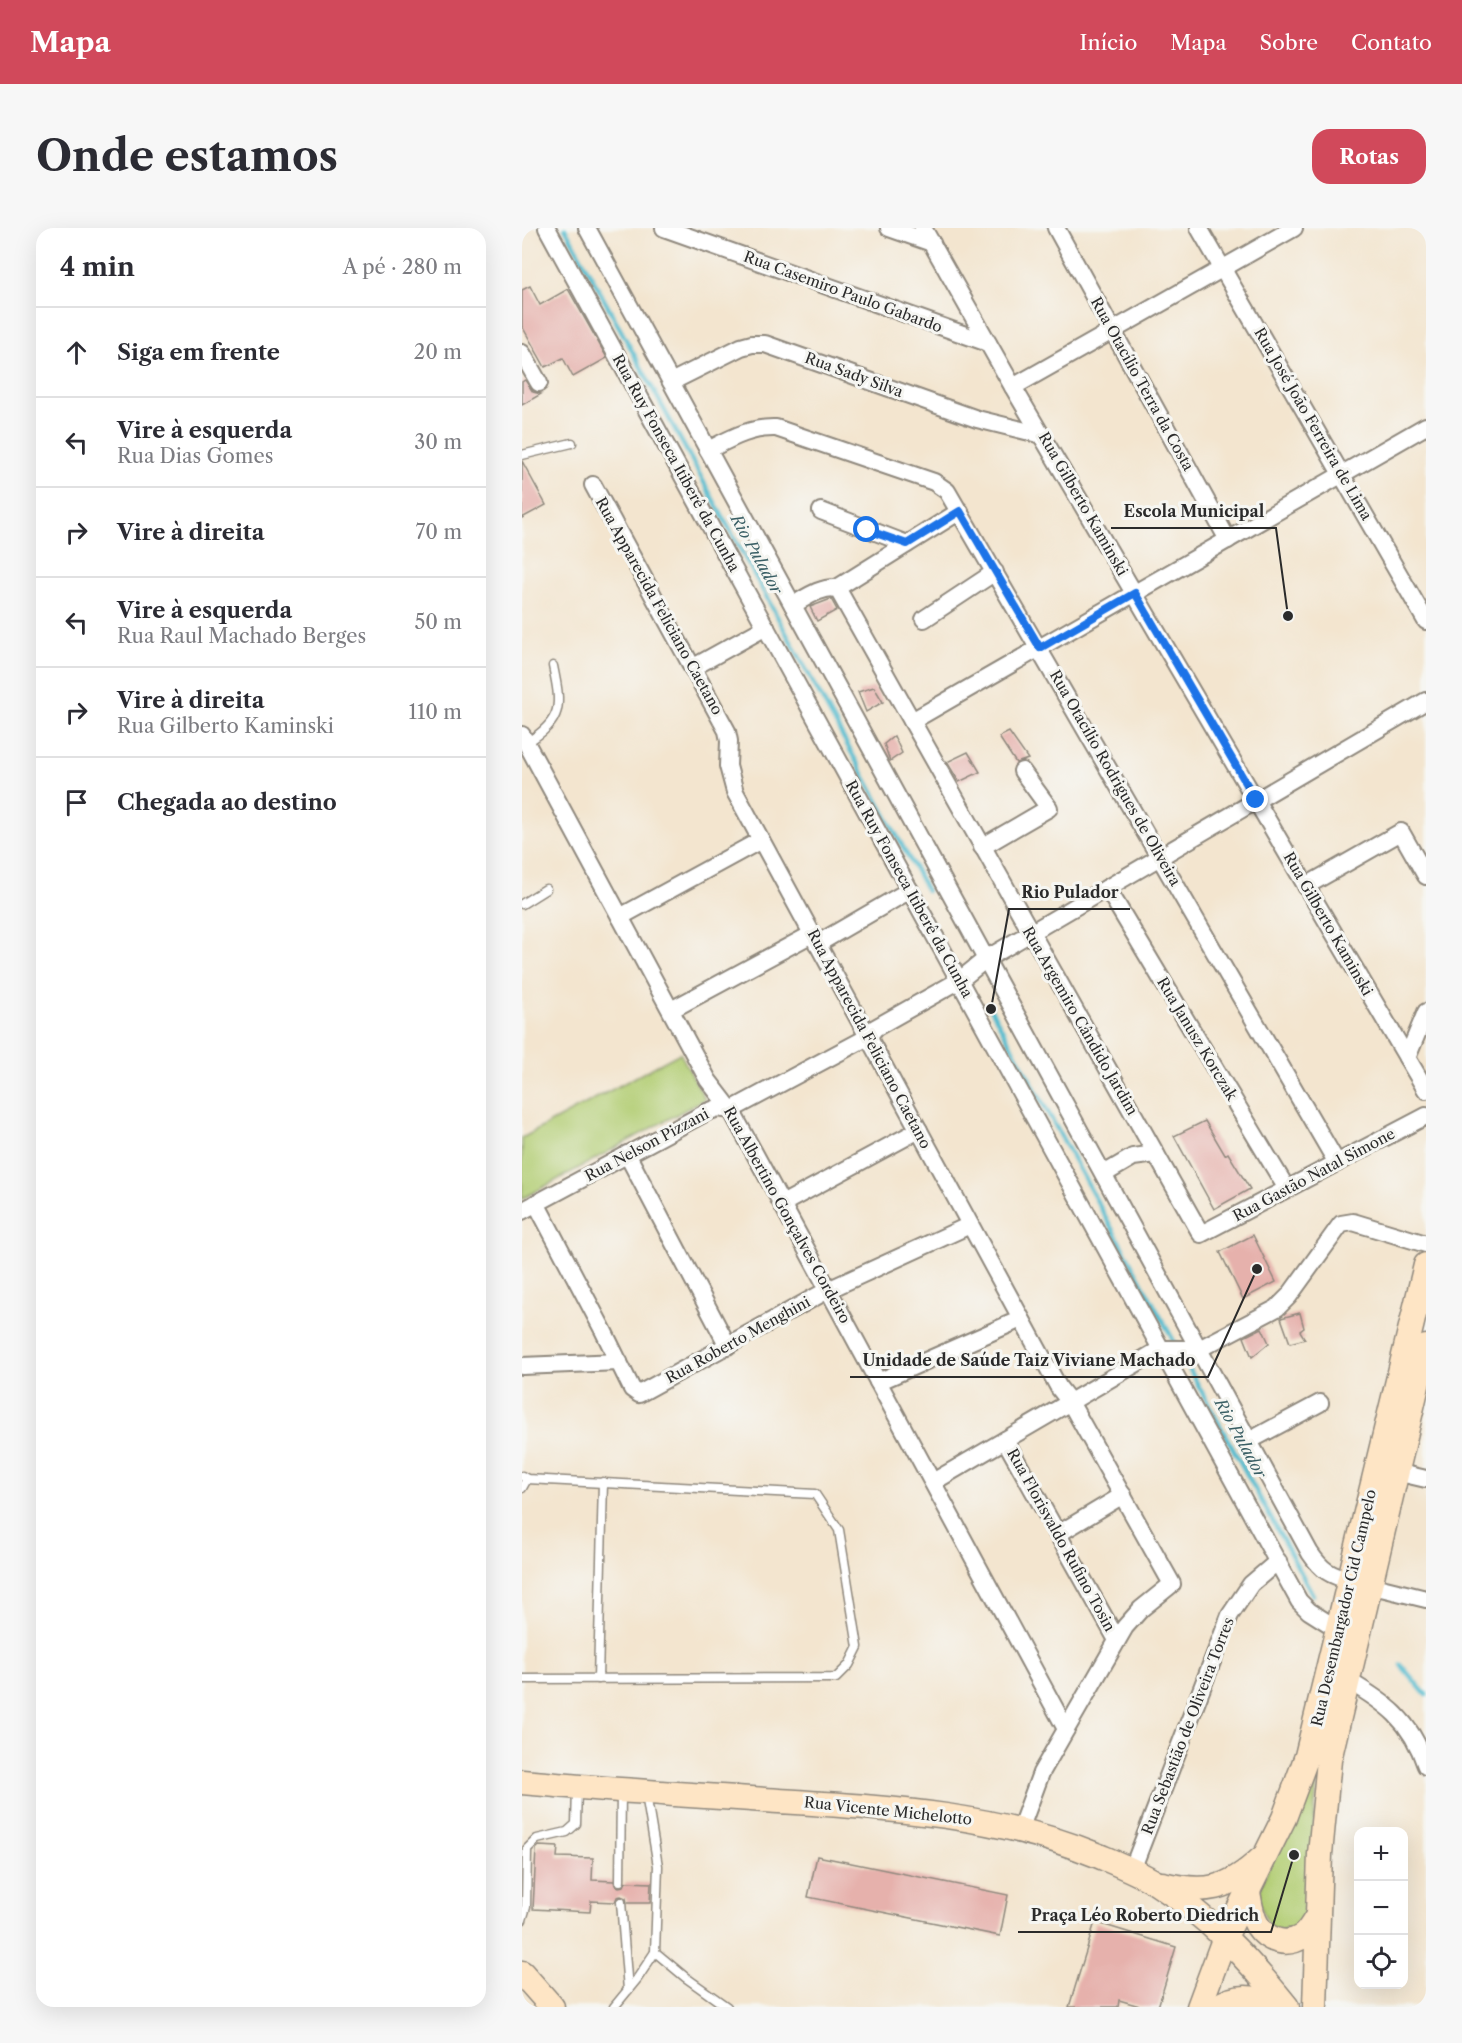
<!DOCTYPE html>
<html lang="pt">
<head>
<meta charset="utf-8">
<style>
	body { margin:0; font-family:"Libre Caslon Text",serif; background:#f7f7f7; color:#2b2b33 }
	.controls { position:absolute; right:18px; bottom:18px; display:grid; overflow:hidden; border-radius:12px; box-shadow:0 6px 24px #0002 }
	.controls button { width:54px; height:54px; display:grid; place-items:center; padding:0; border:0; border-bottom:2px solid #e1e1e2; background:#fff; color:#2b2b33; font:30px sans-serif }
	.stop { position:absolute; width:18px; height:18px; margin:-14px; border:4px solid #1a73e8; border-radius:50%; background:#fff }
	.stop.end { background:#1a73e8; border-color:#fff; box-shadow:0 2px 6px #0008 }
	.list { margin:0; padding:0; list-style:none }
	h2 { display:flex; justify-content:space-between; align-items:center; height:78px; margin:0; padding:0 24px; font-size:26px }
	h2 small { font-size:20px; font-weight:400; color:#7c7c81 }
	.list li { display:grid; grid-template-columns:39px 1fr auto; gap:18px; align-items:center; box-sizing:border-box; height:90px; padding:0 24px; border-top:2px solid #e1e1e2 }
	.list b { display:block; font-size:22px; white-space:nowrap }
	.list p { margin:0; font-size:20px; white-space:nowrap; color:#7c7c81 }
	.list em { font-size:20px; font-style:normal; color:#7c7c81 }
	.icon { flex:none; width:33px; height:33px; fill:none; stroke:currentColor; stroke-width:2; stroke-linecap:round; stroke-linejoin:round }
	.map { position:relative; flex:none; width:904px; height:1779px; overflow:hidden; border-radius:18px }
	header { display:flex; align-items:center; gap:36px; box-sizing:border-box; height:84px; padding:0 30px; background:#d1495b; color:#fff }
	header strong { font-size:28px }
	nav { display:flex; gap:33px; margin-inline-start:auto; font-size:21px }
	.intro { display:flex; align-items:center; justify-content:space-between; box-sizing:border-box; height:144px; padding:0 36px }
	h1 { margin:0; font-size:42px }
	.button { padding:15px 27px; border-radius:18px; background:#d1495b; color:#fff; font-size:21px; font-weight:700 }
	main { display:flex; gap:36px; padding:0 36px }
	aside { flex:1; background:#fff; border-radius:18px; box-shadow:0 6px 24px #0002 }
	.map>svg:first-child { display:block }
	.green { fill:#b3ce75; stroke:#6f7c50; stroke-width:1.5 }
	.lines { fill:none; stroke-linecap:round; stroke-linejoin:round }
	.stream { stroke:#52bccf; stroke-width:4.5 }
	.building { fill:#e6b1ac }
	.service-casing { stroke:#8f887d; stroke-width:11 }
	.minor-casing { stroke:#8f887d; stroke-width:20 }
	.secondary-casing { stroke:#8f887d; stroke-width:27 }
	.service { stroke:#fff; stroke-width:8 }
	.minor { stroke:#fff; stroke-width:16 }
	.secondary { stroke:#fee5c5; stroke-width:24 }
	.route { stroke:#1a73e8; stroke-width:8 }
	.labels { text-anchor:middle; stroke-width:6; stroke-linejoin:round; paint-order:stroke }
	.street-label { font-size:15px; fill:#2b2b2b; stroke:#f6f6f2 }
	.water-label { font-size:16px; font-style:italic; fill:#395e64; stroke:#f6f6f2 }
	.leader { fill:none; stroke:#2b2b2b; stroke-width:2 }
	.callout-dot { fill:#2b2b2b; stroke:#f6f6f2; stroke-width:2 }
	.callout-label { font-size:16px; text-anchor:middle; font-weight:bold; fill:#2b2b2b; stroke:#f6f6f2; stroke-width:6; stroke-linejoin:round; paint-order:stroke }
</style>
</head>
<body>
<header>
<strong>Mapa</strong>
<nav><a>Início</a><a>Mapa</a><a>Sobre</a><a>Contato</a></nav>
</header>
<div class="intro"><h1>Onde estamos</h1><a class="button">Rotas</a></div>
<main>
<aside>
<h2>4 min<small>A pé · 280 m</small></h2>
<ul class="list">
<li><svg class="icon" aria-label="ahead" viewBox="0 0 24 24"><path d="M12 20V5M6 11l6-6 6 6"/></svg><div><b>Siga em frente</b></div><em>20 m</em></li>
<li><svg class="icon" aria-label="left" viewBox="0 0 24 24"><path d="M17 20v-9H6M10 6l-5 5 5 5"/></svg><div><b>Vire à esquerda</b><p>Rua Dias Gomes</p></div><em>30 m</em></li>
<li><svg class="icon" aria-label="right" viewBox="0 0 24 24"><path d="M7 20v-9h11M14 6l5 5-5 5"/></svg><div><b>Vire à direita</b></div><em>70 m</em></li>
<li><svg class="icon" aria-label="left" viewBox="0 0 24 24"><path d="M17 20v-9H6M10 6l-5 5 5 5"/></svg><div><b>Vire à esquerda</b><p>Rua Raul Machado Berges</p></div><em>50 m</em></li>
<li><svg class="icon" aria-label="right" viewBox="0 0 24 24"><path d="M7 20v-9h11M14 6l5 5-5 5"/></svg><div><b>Vire à direita</b><p>Rua Gilberto Kaminski</p></div><em>110 m</em></li>
<li><svg class="icon" aria-label="arrive" viewBox="0 0 24 24"><path d="M6 21V4h12l-3 4 3 4H6"/></svg><div><b>Chegada ao destino</b></div></li>
</ul>
</aside>
<div class="map">
<svg width="904" height="1779" viewBox="0 0 904 1779">
	<rect width="100%" height="100%" fill="#f6f6f2"/>
	<filter id="ink" filterUnits="userSpaceOnUse"><feTurbulence type="fractalNoise" baseFrequency=".0167" numOctaves="2"/><feDisplacementMap in="SourceGraphic" scale="12" xChannelSelector="R" yChannelSelector="G"/><feConvolveMatrix kernelMatrix="1 2 1 2 8 2 1 2 1" color-interpolation-filters="sRGB"/></filter>
	<filter id="wash" filterUnits="userSpaceOnUse"><feTurbulence type="fractalNoise" baseFrequency=".008" numOctaves="4" result="noise"/><feDisplacementMap in="SourceGraphic" scale="24" xChannelSelector="R" yChannelSelector="G"/><feGaussianBlur stdDeviation="1.35" result="paint"/><feColorMatrix in="noise" values="0 0 0 0 0 0 0 0 0 0 0 0 0 0 0 0 0 1.4 0 .05"/><feComposite in="paint" operator="in"/></filter>
	<g filter="url(#wash)">
		<rect width="100%" height="100%" fill="#f3e5cf"/>
		<!-- green -->
		<g class="green">
			<polygon points="158,825 183,871 0,971 0,910"/>
			<polygon points="797,1521 788,1651 783,1689 780,1695 766,1704 748,1700 736,1672 740,1655"/>
		</g>
		<g class="lines">
			<!-- stream -->
			<g class="stream">
				<polyline points="43,0 405,663"/>
				<polyline points="469,781 654,1117"/>
				<polyline points="658,1124 791,1367"/>
				<polyline points="879,1437 904,1467"/>
			</g>
		</g>
		<g id="blocks">
			<!-- building -->
			<g class="building">
				<polygon points="8,58 18,77 46,61 85,130 51,149 41,130 23,139 0,98 0,62"/>
				<polygon points="3,152 11,164 19,166 0,177 0,154"/>
				<polygon points="0,233 24,277 0,290"/>
				<polygon points="309,371 315,382 295,393 288,379"/>
				<polygon points="352,459 361,474 344,484 336,464"/>
				<polygon points="487,504 506,531 494,535 477,509"/>
				<polygon points="372,508 380,525 368,533 362,516"/>
				<polygon points="446,524 458,544 437,554 425,534"/>
				<polygon points="683,893 703,927 706,925 728,961 692,981 652,908"/>
				<polygon points="731,1007 754,1054 721,1071 698,1024"/>
				<polygon points="778,1085 782,1100 778,1103 783,1111 768,1115 759,1090"/>
				<polygon points="740,1100 747,1115 730,1129 722,1109"/>
				<polygon points="17,1618 36,1619 35,1629 71,1630 70,1652 92,1653 93,1657 97,1659 102,1658 104,1654 129,1655 128,1675 105,1675 104,1670 99,1668 95,1669 93,1674 69,1673 68,1684 11,1681 14,1621"/>
				<polygon points="295,1628 486,1667 478,1708 286,1669"/>
				<polygon points="573,1694 654,1719 636,1779 621,1779 597,1772 596,1779 547,1779"/>
			</g>
		</g>
	</g>
	<g filter="url(#ink)">
		<use href="#blocks" fill-opacity="0" stroke="#8f887d" stroke-width="1.5"/>
		<g class="lines">
			<defs>
				<g id="service">
					<polyline points="0,227 50,215"/>
					<path d="M 4,515 C 42,492 39,477 31,438"/>
					<polyline points="0,676 24,661"/>
					<polyline points="0,1248 5,1251 293,1266 317,1302 336,1419 327,1437 314,1450 0,1451"/>
					<polyline points="0,1260 5,1251"/>
					<polyline points="76,1451 81,1254"/>
					<polyline points="98,1653 99,1563"/>
					<polyline points="99,1674 106,1762"/>
					<polyline points="0,1692 4,1679 5,1621 15,1611 45,1604 54,1596 55,1560"/>
					<polyline points="133,1724 163,1749 205,1779"/>
					<polyline points="92,1779 115,1751 133,1724 136,1638 124,1566"/>
				</g>
				<g id="minor">
					<polyline points="25,0 777,1373 787,1383 817,1402"/>
					<path d="M 65,0 L 788,1325 C 800,1343 808,1347 829,1353"/>
					<polyline points="142,0 466,115"/>
					<polyline points="367,0 410,15"/>
					<polyline points="401,0 491,159 904,862"/>
					<polyline points="534,0 706,312"/>
					<polyline points="677,0 904,393"/>
					<polyline points="0,125 17,155"/>
					<polyline points="149,154 219,119 230,116 243,116 455,191 520,207"/>
					<polyline points="491,159 772,0"/>
					<path d="M 186,222 C 208,211 228,199 254,200 L 412,254 L 425,263 L 815,935"/>
					<polyline points="71,257 205,503 207,513 206,538 213,564 537,1160 548,1174 650,1356 619,1381 603,1399 519,1545 498,1602"/>
					<polyline points="299,283 385,316"/>
					<polyline points="315,360 679,1006 904,888"/>
					<path d="M 271,377 C 285,369 298,359 315,360 L 438,283"/>
					<polyline points="402,391 473,344"/>
					<polyline points="170,440 244,399"/>
					<polyline points="390,493 904,198"/>
					<polyline points="0,507 186,852 209,882 544,1501"/>
					<polyline points="460,619 527,580 500,543"/>
					<polyline points="784,658 879,604 904,648"/>
					<polyline points="585,660 765,961"/>
					<polyline points="98,689 239,612"/>
					<polyline points="295,716 388,662"/>
					<polyline points="149,782 290,706"/>
					<polyline points="885,830 904,784"/>
					<polyline points="105,926 206,1118"/>
					<polyline points="582,946 611,929 634,926"/>
					<polyline points="14,975 81,1102 110,1161 117,1166 306,1062 448,997"/>
					<polyline points="260,976 397,902"/>
					<polyline points="0,983 185,884 196,880 209,882 346,809 353,800 438,752 464,731 904,473"/>
					<polyline points="0,1138 97,1134"/>
					<polyline points="356,1154 499,1091"/>
					<polyline points="483,1212 595,1412"/>
					<polyline points="727,1213 798,1175"/>
					<polyline points="874,1244 904,1251"/>
					<polyline points="411,1254 639,1121 677,1121 755,1080 767,1068 819,996 831,994 904,1016"/>
					<polyline points="536,1306 601,1267"/>
					<polyline points="847,1357 904,1371"/>
					<path d="M 825,1452 C 864,1475 889,1492 904,1538"/>
					<polyline points="610,1642 708,1387 729,1356 756,1333"/>
				</g>
				<g id="secondary">
					<path d="M 0,1554 C 86,1562 171,1567 257,1573 C 366,1580 475,1586 577,1628 C 596,1636 616,1644 634,1655 C 686,1688 727,1732 765,1779"/>
					<path d="M 640,1656 C 683,1666 706,1662 739,1631"/>
					<path d="M 726,1664 C 728,1675 729,1687 735,1697 C 745,1713 765,1719 781,1708 C 787,1703 791,1696 795,1689"/>
					<polyline points="0,1745 30,1779"/>
					<polyline points="677,1779 703,1709 762,1590 785,1528 904,1037"/>
					<path d="M 695,1779 C 715,1765 737,1769 758,1779"/>
					<polyline points="793,1779 798,1626 807,1532 904,1119"/>
				</g>
			</defs>
			<!-- service casing -->
			<use href="#service" class="service-casing"/>
			<!-- minor casing -->
			<use href="#minor" class="minor-casing"/>
			<!-- secondary casing -->
			<use href="#secondary" class="secondary-casing"/>
			<!-- service -->
			<use href="#service" class="service"/>
			<!-- minor -->
			<use href="#minor" class="minor"/>
			<!-- secondary -->
			<use href="#secondary" class="secondary"/>
		</g>
	</g>
	<g class="lines" filter="url(#ink)">
		<!-- route -->
		<polyline class="route" points="345,302 385,316 438,283 518,420 613,365 734,572"/>
	</g>
	<g class="labels">
		<!-- street labels -->
		<g class="street-label">
			<text transform="translate(321 64) rotate(20)" y="5">Rua Casemiro Paulo Gabardo</text>
			<text transform="translate(332 147) rotate(20)" y="5">Rua Sady Silva</text>
			<text transform="translate(620 156) rotate(61)" y="5">Rua Otacílio Terra da Costa</text>
			<text transform="translate(791 196) rotate(60)" y="5">Rua José João Ferreira de Lima</text>
			<text transform="translate(154 235) rotate(61)" y="5">Rua Ruy Fonseca Itiberê da Cunha</text>
			<text transform="translate(561 276) rotate(60)" y="5">Rua Gilberto Kaminski</text>
			<text transform="translate(137 378) rotate(61)" y="5">Rua Apparecida Feliciano Caetano</text>
			<text transform="translate(593 550) rotate(60)" y="5">Rua Otacílio Rodrigues de Oliveira</text>
			<text transform="translate(387 661) rotate(61)" y="5">Rua Ruy Fonseca Itiberê da Cunha</text>
			<text transform="translate(806 696) rotate(60)" y="5">Rua Gilberto Kaminski</text>
			<text transform="translate(558 793) rotate(60)" y="5">Rua Argemiro Cândido Jardim</text>
			<text transform="translate(347 811) rotate(62)" y="5">Rua Apparecida Feliciano Caetano</text>
			<text transform="translate(675 811) rotate(59)" y="5">Rua Janusz Korczak</text>
			<text transform="translate(125 917) rotate(-28)" y="5">Rua Nelson Pizzani</text>
			<text transform="translate(792 947) rotate(-28)" y="5">Rua Gastão Natal Simone</text>
			<text transform="translate(265 987) rotate(61)" y="5">Rua Albertino Gonçalves Cordeiro</text>
			<text transform="translate(216 1112) rotate(-29)" y="5">Rua Roberto Menghini</text>
			<text transform="translate(539 1312) rotate(61)" y="5">Rua Florisvaldo Rufino Tosin</text>
			<text transform="translate(822 1380) rotate(-77)" y="5">Rua Desembargador Cid Campelo</text>
			<text transform="translate(666 1498) rotate(-69)" y="5">Rua Sebastião de Oliveira Torres</text>
			<text transform="translate(366 1583) rotate(6)" y="5">Rua Vicente Michelotto</text>
		</g>
		<!-- water labels -->
		<g class="water-label">
			<text transform="translate(235 326) rotate(61)" y="6">Rio Pulador</text>
			<text transform="translate(719 1210) rotate(61)" y="6">Rio Pulador</text>
		</g>
	</g>
	<!-- callouts -->
	<path class="leader" d="M766 388L754 300H589M469 781L487 681H608M735 1041L686 1149H328M772 1627L749 1704H496"/>
	<g class="callout-dot">
		<circle cx="766" cy="388" r="6"/>
		<circle cx="469" cy="781" r="6"/>
		<circle cx="735" cy="1041" r="6"/>
		<circle cx="772" cy="1627" r="6"/>
	</g>
	<g class="callout-label">
		<text x="672" y="289">Escola Municipal</text>
		<text x="548" y="670">Rio Pulador</text>
		<text x="507" y="1138">Unidade de Saúde Taiz Viviane Machado</text>
		<text x="623" y="1693">Praça Léo Roberto Diedrich</text>
	</g>
</svg>
<div class="controls">
<button>+</button>
<button>−</button>
<button><svg class="icon" aria-label="locate" viewBox="0 0 24 24"><circle cx="12" cy="12" r="6"/><path d="M12 2v4M12 18v4M2 12h4M18 12h4"/></svg></button>
</div>
<div class="stop" style="left:345px;top:302px"></div>
<div class="stop end" style="left:734px;top:572px"></div>
</div>
</main>
</body>
</html>
